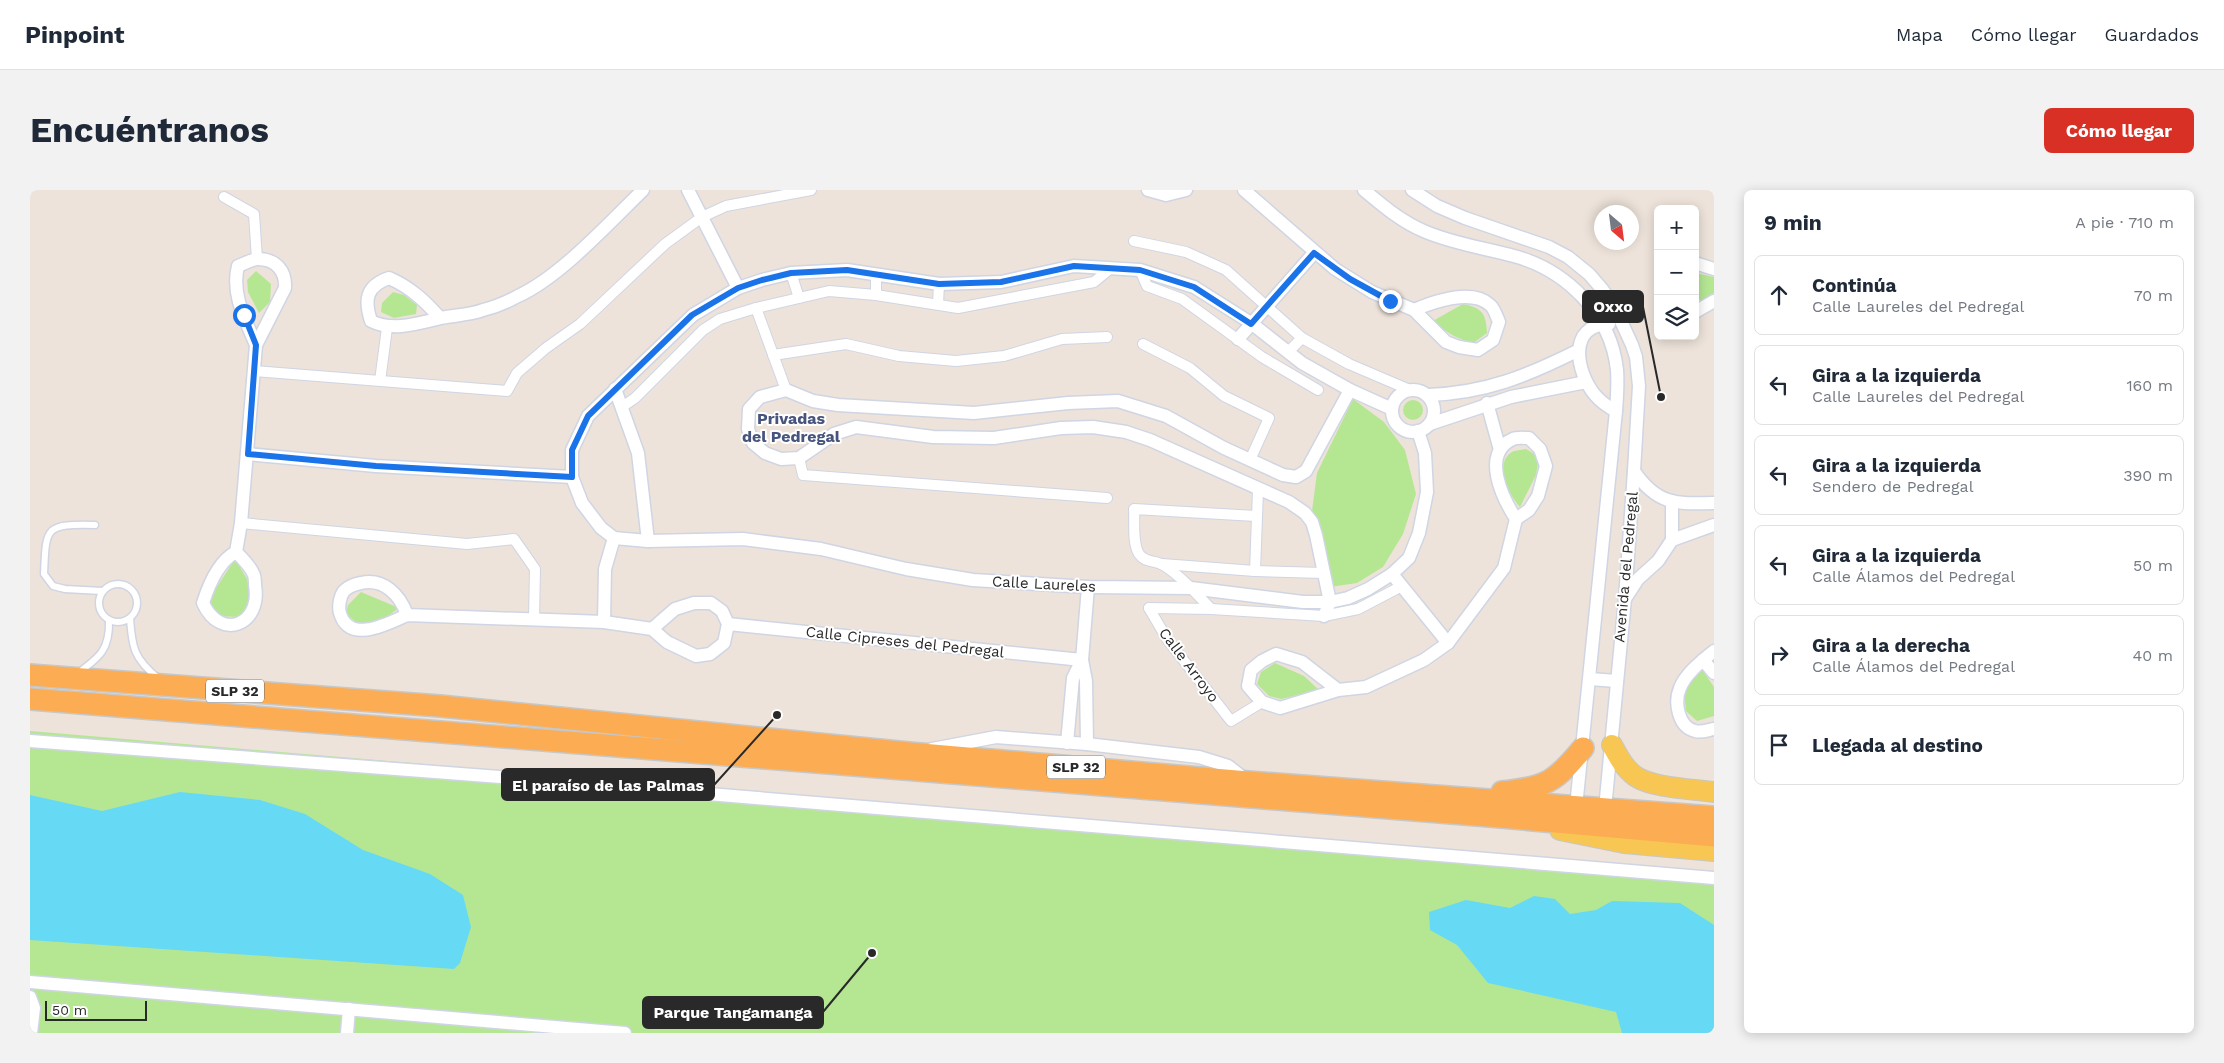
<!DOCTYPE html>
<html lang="es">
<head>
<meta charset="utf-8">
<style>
	body { margin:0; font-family:"Work Sans",sans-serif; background:#f2f2f3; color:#1f2937 }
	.controls { position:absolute; right:15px; top:15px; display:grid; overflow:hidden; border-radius:8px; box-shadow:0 2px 12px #0003 }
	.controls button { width:45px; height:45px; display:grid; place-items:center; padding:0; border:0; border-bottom:1px solid #e0e1e3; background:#fff; color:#1f2937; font:25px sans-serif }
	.compass { position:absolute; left:1564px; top:15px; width:45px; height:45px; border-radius:50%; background:#fff; box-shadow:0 2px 12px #0003; rotate:152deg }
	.scale { position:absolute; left:15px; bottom:12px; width:102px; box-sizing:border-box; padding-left:5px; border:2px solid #292929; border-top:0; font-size:14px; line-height:18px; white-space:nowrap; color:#292929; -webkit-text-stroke:4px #fff; paint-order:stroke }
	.stop { position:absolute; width:15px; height:15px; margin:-11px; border:4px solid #1a73e8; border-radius:50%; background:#fff }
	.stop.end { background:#1a73e8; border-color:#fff; box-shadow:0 1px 5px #0008 }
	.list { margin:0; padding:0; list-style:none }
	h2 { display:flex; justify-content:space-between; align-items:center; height:65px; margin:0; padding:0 20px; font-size:21px }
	h2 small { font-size:16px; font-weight:400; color:#747a83 }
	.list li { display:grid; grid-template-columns:32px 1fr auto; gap:15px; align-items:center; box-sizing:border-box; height:80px; margin:0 10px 10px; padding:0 10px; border:1px solid #e0e1e3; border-radius:8px }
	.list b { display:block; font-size:19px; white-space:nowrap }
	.list p { margin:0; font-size:16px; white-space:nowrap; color:#747a83 }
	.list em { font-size:16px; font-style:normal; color:#747a83 }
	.icon { flex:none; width:28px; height:28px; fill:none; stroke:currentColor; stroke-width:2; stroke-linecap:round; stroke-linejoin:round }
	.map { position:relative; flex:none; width:1684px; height:843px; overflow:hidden; border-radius:8px }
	header { display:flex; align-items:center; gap:30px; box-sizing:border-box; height:70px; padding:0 25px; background:#fff; border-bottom:1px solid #e0e1e3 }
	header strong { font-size:24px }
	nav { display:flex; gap:28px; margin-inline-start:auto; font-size:18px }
	.intro { display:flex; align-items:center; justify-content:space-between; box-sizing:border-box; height:120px; padding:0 30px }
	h1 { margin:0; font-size:35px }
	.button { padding:12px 22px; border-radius:8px; background:#d93025; color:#fff; font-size:18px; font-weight:700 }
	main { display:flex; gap:30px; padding:0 30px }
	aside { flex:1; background:#fff; border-radius:8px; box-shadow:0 2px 12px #0003 }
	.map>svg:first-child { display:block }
	.green { fill:#b5e793 }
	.water { fill:#66d9f5 }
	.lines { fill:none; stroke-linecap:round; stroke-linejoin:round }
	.service-casing { stroke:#cfd5e3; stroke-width:9 }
	.pedestrian-casing { stroke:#cfd5e3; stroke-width:12 }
	.minor-casing { stroke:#cfd5e3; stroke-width:15 }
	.primary-casing { stroke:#c7c7c7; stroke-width:22 }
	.trunk-casing { stroke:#c7c7c7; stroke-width:24 }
	.service { stroke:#fff; stroke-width:6 }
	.pedestrian { stroke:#fff; stroke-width:10 }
	.minor { stroke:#fff; stroke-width:12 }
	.primary { stroke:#f8c753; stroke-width:20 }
	.trunk { stroke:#fcac53; stroke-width:21 }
	.route { stroke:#1a73e8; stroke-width:6 }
	.labels { text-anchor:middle; stroke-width:4; stroke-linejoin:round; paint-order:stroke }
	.shield { fill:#fff; stroke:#696969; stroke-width:1 }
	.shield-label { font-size:14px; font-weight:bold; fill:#292929 }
	.street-label { font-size:15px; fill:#292929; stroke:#fff }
	.neighbourhood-label { font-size:16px; font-weight:bold; fill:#47547d; stroke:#fff }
	.leader { fill:none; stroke:#292929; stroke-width:2 }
	.callout-dot { fill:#292929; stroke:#fff; stroke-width:2 }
	.callout { fill:#292929; stroke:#292929; stroke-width:2 }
	.callout-label { font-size:16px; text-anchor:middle; font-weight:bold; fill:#fff }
</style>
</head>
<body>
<header>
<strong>Pinpoint</strong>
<nav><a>Mapa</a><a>Cómo llegar</a><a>Guardados</a></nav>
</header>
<div class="intro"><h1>Encuéntranos</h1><a class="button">Cómo llegar</a></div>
<main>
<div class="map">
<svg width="1684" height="843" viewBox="0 0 1684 843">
	<rect width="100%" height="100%" fill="#ede3da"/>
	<!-- green -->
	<g class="green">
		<polygon points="226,81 241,94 240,112 229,123 218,102 217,90"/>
		<polygon points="1665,83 1684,87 1684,103 1672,110 1665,110"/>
		<polygon points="363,102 374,105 387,115 386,124 364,128 351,122 352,113"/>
		<path d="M 1433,114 C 1452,118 1456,123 1457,143 L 1442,154 L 1424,146 L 1401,132 Z"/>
		<polygon points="1323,209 1354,232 1375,260 1386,304 1373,344 1353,377 1327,393 1300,397 1282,321 1287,283"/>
		<circle cx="1383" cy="220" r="10"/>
		<path d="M 1496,259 L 1509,267 L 1506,285 L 1490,317 C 1479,305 1462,271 1484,261 C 1488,260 1492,260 1496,259 Z"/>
		<polygon points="205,369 217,389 221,410 213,425 208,427 186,426 179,409"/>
		<polygon points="331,402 369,418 342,437 326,432 316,424 318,415"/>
		<polygon points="1245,473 1274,486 1289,500 1251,509 1239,506 1227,494 1231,482"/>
		<polygon points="1671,478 1684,497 1684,526 1667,531 1656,521 1654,501"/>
		<polygon points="0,541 1684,682 1684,843 0,843"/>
	</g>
	<!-- water -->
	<g class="water">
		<polygon points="150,602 230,610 275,624 333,660 400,684 433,705 441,737 430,773 424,779 0,750 0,605 72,621"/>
		<polygon points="1504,706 1525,709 1540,724 1566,720 1582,711 1650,713 1684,735 1684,843 1592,843 1586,822 1458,793 1427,755 1400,740 1399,722 1436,710 1480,718"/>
	</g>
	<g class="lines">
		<defs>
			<g id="service">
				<path d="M 65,335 C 15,334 16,336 14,384 L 23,396 L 35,399 L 72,401"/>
				<circle cx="88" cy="413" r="19"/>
				<path d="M 100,428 C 102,458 104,469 129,489"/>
				<path d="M 48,483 C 70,467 80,459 79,430"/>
			</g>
			<g id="pedestrian">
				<polyline points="194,7 224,24 227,69"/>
				<polyline points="1104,51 1156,62 1196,80 1272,148 1319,174 1380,200"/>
				<polyline points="1110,80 1117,96 1152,109 1232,167 1288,200"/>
				<polyline points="761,83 769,108"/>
				<polyline points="846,84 846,105"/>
				<polyline points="908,114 909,94"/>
				<polyline points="726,118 756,200"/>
				<polyline points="1113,154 1160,178 1194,206 1239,228 1220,270"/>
				<polyline points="1258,162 1272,148"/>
				<polyline points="743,165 816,154 869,166 926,171 974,166 1032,149 1077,147"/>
				<polyline points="224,181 477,201 487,183 516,158 550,134 635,54 672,27 696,16 781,0"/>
				<polyline points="350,191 357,138"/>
				<polyline points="592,217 605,208 673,140 690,129 726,118 799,101 846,105 928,118 1064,92 1081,78"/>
				<polyline points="769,268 773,285 1077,308"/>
				<polyline points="211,333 437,354 484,349 505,379 504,429"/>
				<polyline points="1132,374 1225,381 1293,383"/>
				<polyline points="1225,381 1228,300"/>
				<polyline points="1119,418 1181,419 1294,426 1328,419 1372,396"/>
				<polyline points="1119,418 1137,449 1201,531 1232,512"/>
				<path d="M 1181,419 C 1167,404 1151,386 1133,375 C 1125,370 1115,373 1109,364 C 1102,353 1105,332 1104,319 L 1226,326"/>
			</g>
			<g id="minor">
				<polyline points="658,0 708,98"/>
				<polyline points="1118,0 1136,5 1156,0"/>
				<path d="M 1214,0 L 1305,79 L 1342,102 L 1384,120 L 1416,152 L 1429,157 L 1448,160 L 1463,150 L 1469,132 C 1467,127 1464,118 1460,115 C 1442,98 1403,112 1384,120"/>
				<path d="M 1334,0 C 1353,16 1373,33 1396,42 C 1425,54 1454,58 1484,66 C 1536,80 1581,124 1587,180 C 1588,193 1587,208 1586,221 L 1546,617"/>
				<polyline points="1382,0 1407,16 1435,28 1519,57 1538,67 1559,84 1572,99 1585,118 1602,155 1606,167 1609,196 1604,281 1595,409 1575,619"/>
				<polyline points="1665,73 1684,79"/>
				<polyline points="1665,122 1684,111"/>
				<path d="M 410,128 C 395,111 380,97 359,88 C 336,96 334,110 341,131 C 363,142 389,133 411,128 C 425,125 440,125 453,120 C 465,117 477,112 488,106 C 530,87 579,33 613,0"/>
				<path d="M 1579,134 C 1537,135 1546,182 1565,205 C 1571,212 1578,217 1586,221"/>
				<polyline points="1208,149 1284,63"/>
				<polyline points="585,199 608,263 618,351"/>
				<circle cx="1383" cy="221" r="21"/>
				<path d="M 1398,205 C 1456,203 1497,186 1549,160"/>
				<polyline points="1457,213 1470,260"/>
				<polyline points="1362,219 1320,200 1272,173 1221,133 1164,97 1110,80 1044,76 971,92 909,94 817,80 761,83 732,90 708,98 663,125 558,226 542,260 542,287 552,313 571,338 584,348 618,351 713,349 791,359 876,379 943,390 1058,397 1161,398 1273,412 1300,412 1318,408 1338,399 1362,384 1379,368 1389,343 1397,302 1395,263 1388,241"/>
				<polyline points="1400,234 1481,207 1556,192"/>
				<polyline points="217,264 346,276 542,287"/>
				<path d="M 1604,281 C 1627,315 1646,314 1684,313"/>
				<polyline points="1642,350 1642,313"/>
				<path d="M 206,362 C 189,371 179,394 173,413 C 190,451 232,436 225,395 C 225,391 225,386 223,383 C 220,376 212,368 206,362 L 211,333 L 226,155 L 255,98 C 256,81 246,69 228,69 C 222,69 214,74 208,76 C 201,104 215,129 226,155"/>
				<polyline points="1362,384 1418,453"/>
				<polyline points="1595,409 1608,389 1628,371 1642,350 1684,335"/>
				<path d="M 377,425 C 370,405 354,388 331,393 C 325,394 319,396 314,401 C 310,406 308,417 310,423 C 319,455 359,433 377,425 L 574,432 L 622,439 L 637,452 L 666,466 L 680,464 L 694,453 L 698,434 L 692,421 L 681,413 L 664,413 L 645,419 L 622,439"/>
				<polyline points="1294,426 1300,412 1286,345 1282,332 1275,323 1259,312 1120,250 1096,242 1063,237 1031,238 964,248 903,247 826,237 804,244 769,268 751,269 735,263 723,253 718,239 719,219 730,207 756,200 783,211 808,215 944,223 1038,213 1088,211 1136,226 1194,258 1253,285 1266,287 1276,281 1320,200"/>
				<polyline points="574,432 575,379 584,348"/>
				<polyline points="698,434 1052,470"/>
				<path d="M 1684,461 C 1672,471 1656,483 1650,498 C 1644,512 1648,537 1665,541 C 1671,543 1678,540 1684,539"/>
				<polyline points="1673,470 1684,483"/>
				<polyline points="1560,489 1586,491"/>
				<path d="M 1308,500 L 1272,472 L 1246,464 L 1232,471 L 1221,480 L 1218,496 L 1232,512 L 1250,518 L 1308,500 L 1336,497 L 1394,470 L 1418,453 L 1474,378 L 1486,329 L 1499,320 L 1508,306 L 1516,276 L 1510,259 L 1499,248 C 1494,248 1487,247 1483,249 C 1450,263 1473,309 1486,329"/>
				<polyline points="0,551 535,592 1684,688"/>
				<polyline points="1037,553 1043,488 1052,470"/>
				<polyline points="1057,554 1056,491 1052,470 1058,397"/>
				<polyline points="902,559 966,547 1057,554 1169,567 1198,576 1216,590"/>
				<polyline points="0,792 595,843"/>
				<polyline points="0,807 4,818 1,843"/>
				<polyline points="317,843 319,819"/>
			</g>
			<g id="primary">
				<path d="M 1582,555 C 1588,566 1594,578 1605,586 C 1622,598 1663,599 1684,602"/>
				<polyline points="1530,640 1594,653 1684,661"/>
			</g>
			<g id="trunk">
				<polyline points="0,485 410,516 879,563 1218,592 1684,627"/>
				<polyline points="0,509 1459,626 1684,646"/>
				<path d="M 1472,602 C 1516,598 1526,591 1553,558"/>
			</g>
		</defs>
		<!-- service casing -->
		<use href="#service" class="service-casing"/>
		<!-- pedestrian casing -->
		<use href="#pedestrian" class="pedestrian-casing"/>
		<!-- minor casing -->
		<use href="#minor" class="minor-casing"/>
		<!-- primary casing -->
		<use href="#primary" class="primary-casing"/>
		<!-- trunk casing -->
		<use href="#trunk" class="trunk-casing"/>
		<!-- service -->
		<use href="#service" class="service"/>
		<!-- pedestrian -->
		<use href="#pedestrian" class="pedestrian"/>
		<!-- minor -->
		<use href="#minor" class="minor"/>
		<!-- primary -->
		<use href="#primary" class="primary"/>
		<!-- trunk -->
		<use href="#trunk" class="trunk"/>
	</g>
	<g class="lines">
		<!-- route -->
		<polyline class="route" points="214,125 226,155 218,264 346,276 542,287 542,260 558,226 662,125 708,98 732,90 761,83 817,80 909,94 971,92 1044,76 1110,80 1164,97 1221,134 1284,63 1320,89 1360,111"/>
	</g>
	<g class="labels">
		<!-- shield labels -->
		<g class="shield">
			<rect x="176" y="489.5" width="58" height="23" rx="4"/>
			<rect x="1017" y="565.5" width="58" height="23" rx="4"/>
		</g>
		<g class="shield-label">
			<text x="205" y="506">SLP 32</text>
			<text x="1046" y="582">SLP 32</text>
		</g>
		<!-- street labels -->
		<g class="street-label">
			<text transform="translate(1596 377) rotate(-85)" y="5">Avenida del Pedregal</text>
			<text transform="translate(1014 394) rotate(3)" y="5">Calle Laureles</text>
			<text transform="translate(875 452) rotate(6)" y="5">Calle Cipreses del Pedregal</text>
			<text transform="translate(1159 475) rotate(53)" y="5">Calle Arroyo</text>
		</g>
		<!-- neighbourhood labels -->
		<g class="neighbourhood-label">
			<text x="761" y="234">Privadas<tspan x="761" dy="18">del Pedregal</tspan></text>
		</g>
	</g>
	<!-- callouts -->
	<path class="leader" d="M1631 207L1613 117M747 525L684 595M842 763L793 822"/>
	<g class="callout-dot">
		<circle cx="1631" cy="207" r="5"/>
		<circle cx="747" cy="525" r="5"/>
		<circle cx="842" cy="763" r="5"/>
	</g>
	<g class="callout">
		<rect x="1553" y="101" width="60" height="31" rx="5"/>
		<rect x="472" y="579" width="212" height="31" rx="5"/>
		<rect x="613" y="807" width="180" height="31" rx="5"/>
	</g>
	<g class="callout-label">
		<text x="1583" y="122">Oxxo</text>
		<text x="578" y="601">El paraíso de las Palmas</text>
		<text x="703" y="828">Parque Tangamanga</text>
	</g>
</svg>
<div class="controls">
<button>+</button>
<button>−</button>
<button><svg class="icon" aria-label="layers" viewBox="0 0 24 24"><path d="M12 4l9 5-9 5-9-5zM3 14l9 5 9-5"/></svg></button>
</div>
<svg class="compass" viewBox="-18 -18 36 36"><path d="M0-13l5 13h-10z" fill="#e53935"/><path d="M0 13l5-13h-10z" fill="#747a83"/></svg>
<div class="scale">50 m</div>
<div class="stop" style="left:214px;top:125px"></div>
<div class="stop end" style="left:1360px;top:111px"></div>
</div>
<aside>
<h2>9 min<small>A pie · 710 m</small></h2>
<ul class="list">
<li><svg class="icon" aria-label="ahead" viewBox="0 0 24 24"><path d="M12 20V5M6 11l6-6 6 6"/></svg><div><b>Continúa</b><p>Calle Laureles del Pedregal</p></div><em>70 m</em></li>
<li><svg class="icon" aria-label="left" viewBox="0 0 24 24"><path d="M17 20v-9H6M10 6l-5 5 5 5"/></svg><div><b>Gira a la izquierda</b><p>Calle Laureles del Pedregal</p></div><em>160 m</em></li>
<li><svg class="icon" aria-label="left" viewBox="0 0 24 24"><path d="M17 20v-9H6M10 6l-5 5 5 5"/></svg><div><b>Gira a la izquierda</b><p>Sendero de Pedregal</p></div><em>390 m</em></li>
<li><svg class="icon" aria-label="left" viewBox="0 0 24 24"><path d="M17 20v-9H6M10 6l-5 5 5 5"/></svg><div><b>Gira a la izquierda</b><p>Calle Álamos del Pedregal</p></div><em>50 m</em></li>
<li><svg class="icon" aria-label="right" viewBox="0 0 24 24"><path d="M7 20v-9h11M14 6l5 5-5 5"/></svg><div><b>Gira a la derecha</b><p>Calle Álamos del Pedregal</p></div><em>40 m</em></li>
<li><svg class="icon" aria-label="arrive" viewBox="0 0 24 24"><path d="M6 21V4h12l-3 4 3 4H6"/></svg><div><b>Llegada al destino</b></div></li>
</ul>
</aside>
</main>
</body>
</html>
